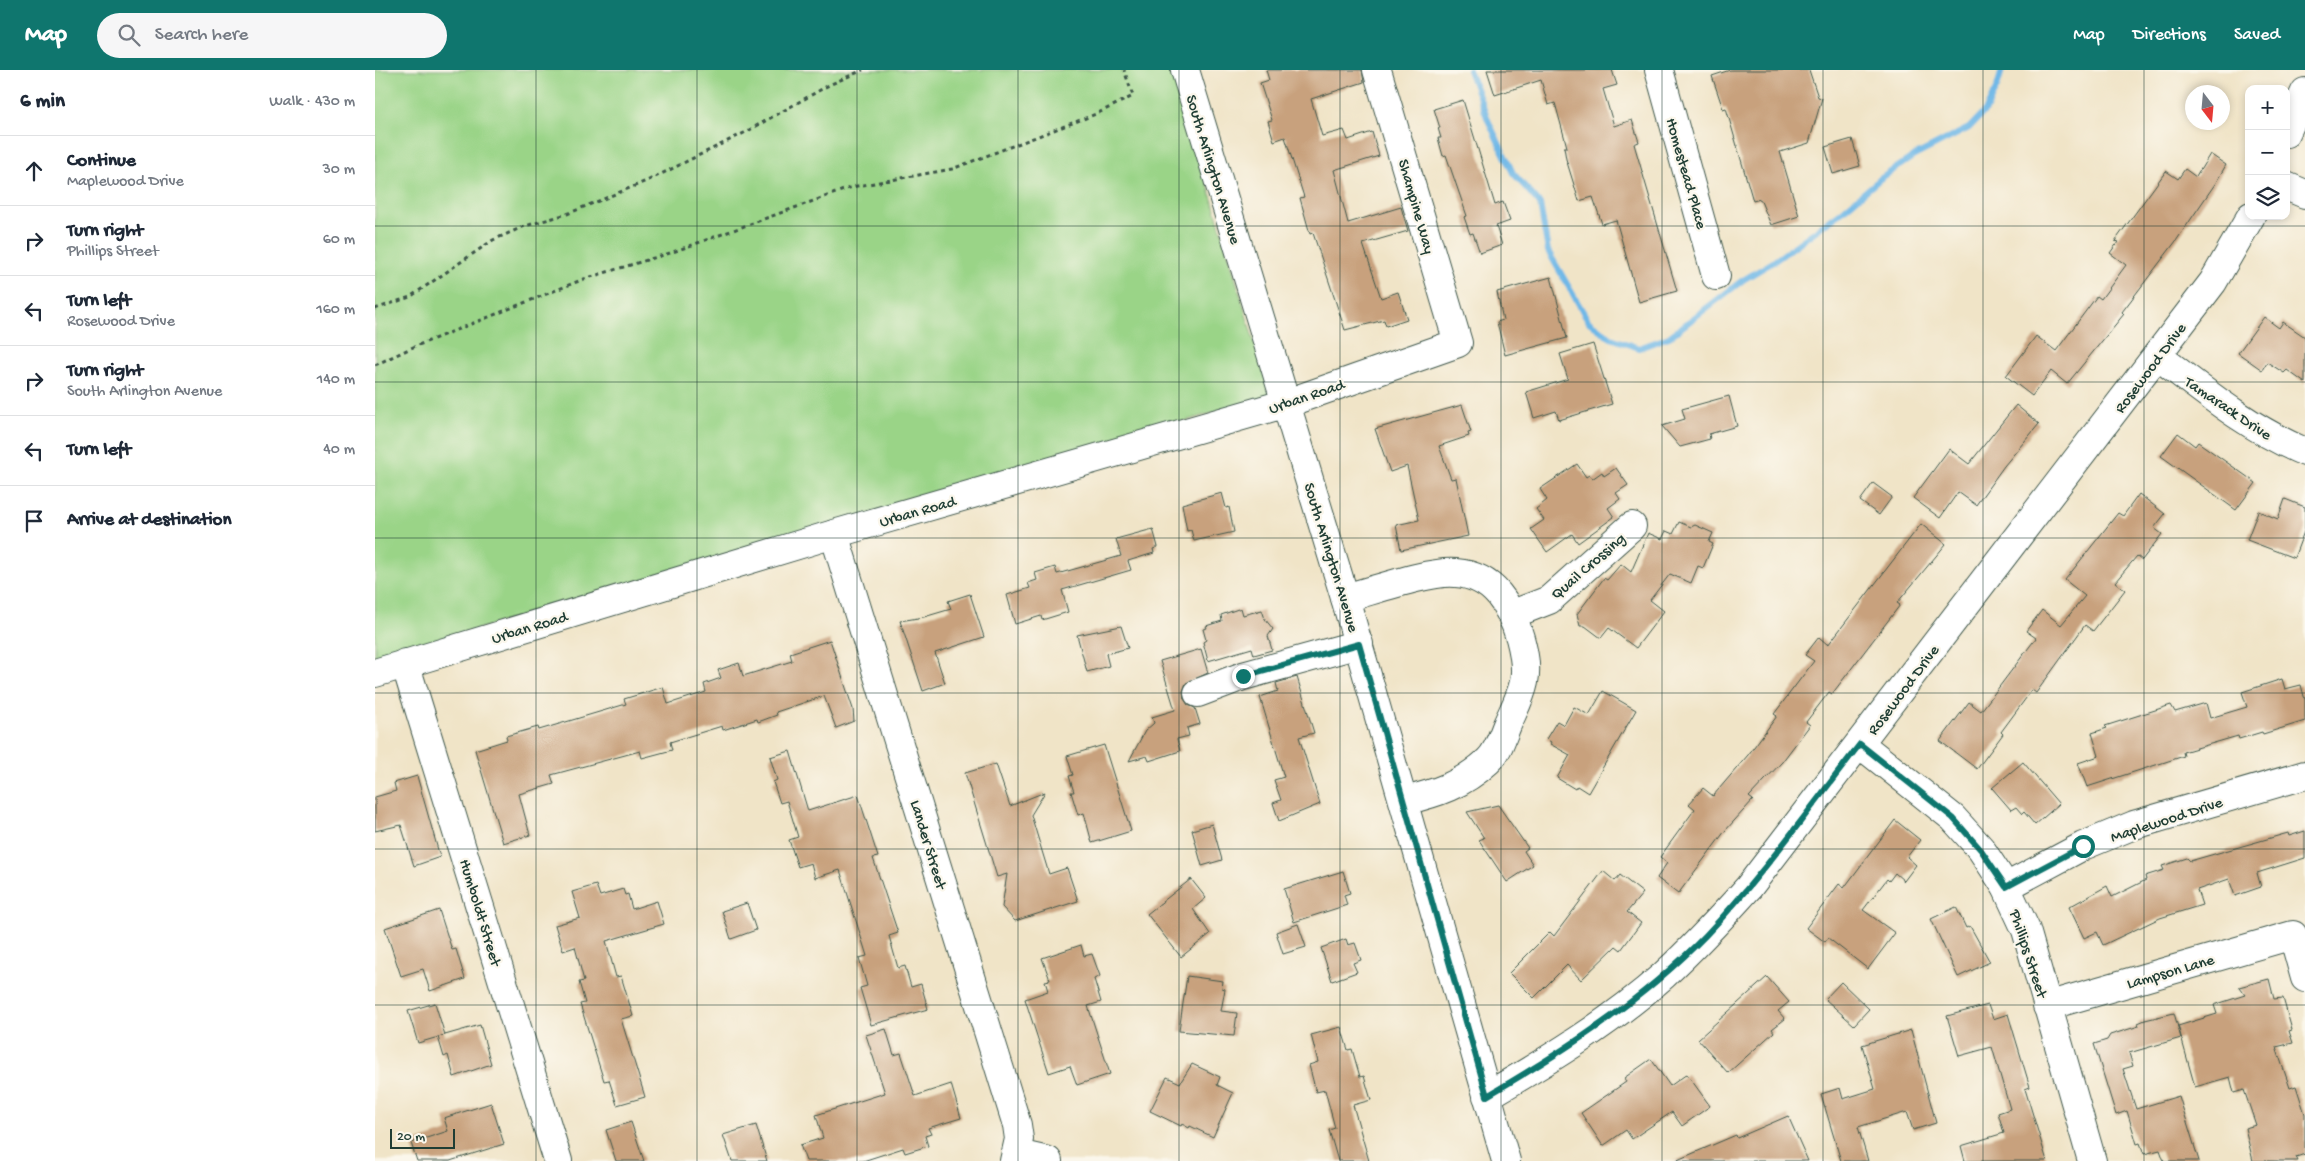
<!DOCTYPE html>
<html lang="en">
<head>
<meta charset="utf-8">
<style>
	body { margin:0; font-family:"Gochi Hand",sans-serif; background:#f6f6f7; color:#1f2937 }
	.controls { position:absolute; right:15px; top:15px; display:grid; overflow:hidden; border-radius:10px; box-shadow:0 2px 8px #0003 }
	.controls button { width:45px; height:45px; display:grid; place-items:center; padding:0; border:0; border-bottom:1px solid #e0e1e3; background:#fff; color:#1f2937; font:25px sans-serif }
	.compass { position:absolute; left:1810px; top:15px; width:45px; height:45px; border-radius:50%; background:#fff; box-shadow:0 2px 8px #0003; rotate:164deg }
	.scale { position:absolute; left:15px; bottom:12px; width:65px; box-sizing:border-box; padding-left:5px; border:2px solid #1f3d34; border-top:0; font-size:14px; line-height:18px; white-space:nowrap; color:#1f3d34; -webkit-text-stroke:4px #fbf7ec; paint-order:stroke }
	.stop { position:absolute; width:15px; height:15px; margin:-11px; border:4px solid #0f766e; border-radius:50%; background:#fff }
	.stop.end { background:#0f766e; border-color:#fff; box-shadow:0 1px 5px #0008 }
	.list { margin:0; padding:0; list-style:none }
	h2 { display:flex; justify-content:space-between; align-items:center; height:65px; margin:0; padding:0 20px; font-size:21px }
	h2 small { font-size:16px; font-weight:400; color:#747a83 }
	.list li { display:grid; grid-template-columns:32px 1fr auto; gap:15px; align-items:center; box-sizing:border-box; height:70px; padding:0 20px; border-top:1px solid #e0e1e3 }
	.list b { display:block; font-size:19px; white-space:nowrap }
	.list p { margin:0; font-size:16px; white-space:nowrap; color:#747a83 }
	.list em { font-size:16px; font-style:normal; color:#747a83 }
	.icon { flex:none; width:28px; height:28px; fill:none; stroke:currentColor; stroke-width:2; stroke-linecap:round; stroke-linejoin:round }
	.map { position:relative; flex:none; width:1930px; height:1091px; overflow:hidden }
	header { display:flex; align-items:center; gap:30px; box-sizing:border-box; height:70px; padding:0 25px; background:#0f766e; color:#fff }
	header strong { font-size:24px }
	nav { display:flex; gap:28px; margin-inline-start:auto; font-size:18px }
	.search { width:350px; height:45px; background:#f6f6f7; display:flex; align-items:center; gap:12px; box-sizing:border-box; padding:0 18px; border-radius:28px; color:#747a83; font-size:19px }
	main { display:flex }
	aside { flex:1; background:#fff }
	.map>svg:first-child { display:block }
	.green { fill:#9ad487; stroke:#5c885e }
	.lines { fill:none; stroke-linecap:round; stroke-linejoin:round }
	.stream { stroke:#6fb8e7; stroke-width:6 }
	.building { fill:#c8a17d }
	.minor-casing { stroke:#3e564a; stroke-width:30 }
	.path { stroke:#3e564a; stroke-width:3; stroke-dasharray:4 4; stroke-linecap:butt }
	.minor { stroke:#fff; stroke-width:28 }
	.route { stroke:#0f766e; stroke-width:6 }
	.grid { fill:none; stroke:#1f3d34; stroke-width:1; stroke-opacity:0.55 }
	.labels { text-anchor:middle; stroke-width:4.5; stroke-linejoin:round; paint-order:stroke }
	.street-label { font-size:16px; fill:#1f3d34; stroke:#fbf7ec }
</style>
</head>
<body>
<header>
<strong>Map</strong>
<div class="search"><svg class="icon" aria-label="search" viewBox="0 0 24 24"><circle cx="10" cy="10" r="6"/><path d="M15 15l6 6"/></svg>Search here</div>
<nav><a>Map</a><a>Directions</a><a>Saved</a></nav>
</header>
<main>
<aside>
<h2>6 min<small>Walk · 430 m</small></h2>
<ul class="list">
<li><svg class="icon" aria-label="ahead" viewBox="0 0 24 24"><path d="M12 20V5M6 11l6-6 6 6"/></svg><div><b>Continue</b><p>Maplewood Drive</p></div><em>30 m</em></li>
<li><svg class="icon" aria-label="right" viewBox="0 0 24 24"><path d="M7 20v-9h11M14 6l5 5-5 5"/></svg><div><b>Turn right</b><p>Phillips Street</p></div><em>60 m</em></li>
<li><svg class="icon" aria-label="left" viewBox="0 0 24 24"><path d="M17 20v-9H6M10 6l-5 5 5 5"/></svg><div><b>Turn left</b><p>Rosewood Drive</p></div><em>160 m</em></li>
<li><svg class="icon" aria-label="right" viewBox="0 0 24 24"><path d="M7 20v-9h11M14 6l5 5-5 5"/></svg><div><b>Turn right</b><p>South Arlington Avenue</p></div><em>140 m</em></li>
<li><svg class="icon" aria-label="left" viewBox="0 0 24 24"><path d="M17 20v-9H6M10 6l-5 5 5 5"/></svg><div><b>Turn left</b></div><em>40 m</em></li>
<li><svg class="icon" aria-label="arrive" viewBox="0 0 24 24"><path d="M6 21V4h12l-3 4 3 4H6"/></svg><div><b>Arrive at destination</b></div></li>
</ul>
</aside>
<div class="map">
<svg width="1930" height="1091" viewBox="0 0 1930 1091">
	<rect width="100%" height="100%" fill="#fbf7ec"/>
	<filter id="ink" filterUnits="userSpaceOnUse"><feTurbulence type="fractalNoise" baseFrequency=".02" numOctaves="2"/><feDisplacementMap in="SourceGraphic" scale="10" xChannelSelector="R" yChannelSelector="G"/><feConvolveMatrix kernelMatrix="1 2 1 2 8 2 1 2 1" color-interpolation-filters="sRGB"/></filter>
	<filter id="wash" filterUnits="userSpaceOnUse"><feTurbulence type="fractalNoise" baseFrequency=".0096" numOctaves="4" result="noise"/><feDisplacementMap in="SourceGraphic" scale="20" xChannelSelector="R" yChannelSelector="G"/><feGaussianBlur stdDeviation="1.12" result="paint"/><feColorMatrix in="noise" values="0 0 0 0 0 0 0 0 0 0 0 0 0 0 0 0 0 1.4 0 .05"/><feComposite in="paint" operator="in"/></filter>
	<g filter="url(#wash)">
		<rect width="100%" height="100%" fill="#f0e4c7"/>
		<!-- green -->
		<polygon class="green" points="0,0 799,0 895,326 0,589"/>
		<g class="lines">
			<!-- stream -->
			<polyline class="stream" points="1094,0 1113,50 1138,103 1165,134 1173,181 1214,252 1236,268 1264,278 1294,267 1368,210 1398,192 1465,143 1505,109 1539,86 1594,58 1611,40 1622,17 1627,0"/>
		</g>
		<g id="blocks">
			<!-- building -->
			<g class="building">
				<polygon points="891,0 987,0 989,12 936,29 947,66 969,60 973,70 997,62 1004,86 959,100 973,153 1026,137 1033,161 988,174 1006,228 1023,222 1032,249 1011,256 1009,250 970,260 938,163 935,164 925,128 929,127 910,67 899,71 893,51 897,50 885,13 894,10"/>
				<polygon points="1112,0 1237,0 1242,15 1228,19 1239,56 1257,50 1264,72 1259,74 1302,221 1264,232 1241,150 1227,154 1218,127 1204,131 1191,89 1189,77 1192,77 1180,33 1173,35 1166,10 1120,25"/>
				<polygon points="1355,0 1434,0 1443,27 1447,28 1434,73 1405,82 1424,146 1396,155 1385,129 1378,131 1351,38 1348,39 1337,6"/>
				<polygon points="1088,30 1120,135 1128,132 1135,151 1121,156 1127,175 1105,183 1098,163 1095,164 1089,147 1092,146 1071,85 1068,86 1063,68 1066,68 1063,58 1065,58 1059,39"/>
				<polygon points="1477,69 1485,96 1458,104 1450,77"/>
				<polygon points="1835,84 1851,95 1840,114 1801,171 1747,242 1749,244 1692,314 1676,301 1657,326 1631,306 1661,266 1681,281 1722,226 1726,229 1751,195 1735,183 1743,172 1740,171 1791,101 1803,109 1810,99 1821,107"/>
				<polygon points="1176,207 1192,268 1130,285 1122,252 1128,250 1122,222"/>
				<polygon points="1889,247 1904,258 1908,252 1930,267 1930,313 1912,300 1909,303 1892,292 1887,300 1863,283"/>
				<polygon points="1218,274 1237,334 1184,350 1181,341 1159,348 1151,322 1193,309 1185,284"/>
				<polygon points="1354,326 1362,356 1334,364 1335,369 1305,377 1287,356 1310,349 1307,339"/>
				<polygon points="1087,335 1096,362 1093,363 1094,366 1064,376 1076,409 1081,408 1093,466 1026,480 1021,455 1044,450 1032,396 1015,402 1000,359"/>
				<polygon points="1641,335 1664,354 1629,396 1601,435 1583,422 1565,448 1538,428 1574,379 1594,394"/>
				<polygon points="1803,363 1820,376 1823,372 1881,413 1861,440 1786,386"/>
				<polygon points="1202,394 1211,407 1214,405 1217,409 1227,402 1229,406 1241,398 1253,415 1241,423 1245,429 1233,438 1239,447 1203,473 1197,464 1172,482 1156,459 1169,450 1161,439 1172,430 1165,419"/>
				<polygon points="1498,413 1517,427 1504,445 1485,431"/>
				<polygon points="847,423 851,438 854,437 859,462 819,471 816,460 812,461 807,434"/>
				<polygon points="1764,424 1790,444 1779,458 1787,464 1767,490 1762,486 1740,512 1750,520 1718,561 1710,555 1661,623 1657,620 1626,662 1628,664 1602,699 1565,671 1594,632 1606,641 1661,568 1651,561 1667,540 1686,555 1710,526 1690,510 1743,443 1748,446"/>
				<polygon points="1910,429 1930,437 1930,459 1919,488 1872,470 1883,441 1903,449"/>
				<polygon points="1304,452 1316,457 1320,455 1338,463 1334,472 1338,474 1328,498 1323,496 1316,513 1295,504 1275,530 1289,541 1261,578 1234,558 1226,568 1210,556 1205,556 1202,544 1229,508 1232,510 1246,494 1256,502 1273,463 1287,469 1291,461 1298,464"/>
				<polygon points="1546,454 1571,474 1522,533 1525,535 1457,624 1454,622 1431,652 1435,655 1407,692 1374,727 1378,730 1350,761 1303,824 1282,808 1292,793 1285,787 1320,739 1314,734 1328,718 1338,726 1373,685 1402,646 1399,644 1439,591 1430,585 1444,567 1453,575"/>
				<polygon points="778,459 783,477 778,479 779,483 753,491 756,500 687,520 693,542 667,550 666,546 640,554 632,525 655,518 653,513 662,510 660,503 680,497 682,504 746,486 741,469"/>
				<polygon points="595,524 609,567 560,583 570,613 548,621 525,551 549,547 576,539 573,531"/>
				<polygon points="866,538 868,545 887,540 890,549 898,559 893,566 897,580 879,585 877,578 833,591 828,572 831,570 828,559 832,558 831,556 847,551 846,545"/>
				<polygon points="746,556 753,578 731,584 734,596 712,602 702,565"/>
				<polygon points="455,570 478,639 479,651 461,658 449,626 401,642 402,645 383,652 382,649 348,660 347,656 295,672 297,680 267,688 265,681 176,705 179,714 144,724 155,765 128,773 100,680 132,670 131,666 163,657 164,660 251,634 249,629 288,617 293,634 331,622 329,614 346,608 343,600 364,593 368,606 417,591 415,583"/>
				<polygon points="826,579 833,603 811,613 808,621 809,629 813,635 820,638 825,654 812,658 814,666 802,669 805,681 774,691 772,686 754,691 770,661 779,653 777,647 800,640 785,591"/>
				<polygon points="922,607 939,663 924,667 945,734 904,751 898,733 906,730 899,710 909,707 885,627 903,621 901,613"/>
				<polygon points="1907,609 1910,619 1926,615 1930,630 1930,651 1888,664 1887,662 1864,669 1863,666 1808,682 1809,686 1712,717 1703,693 1724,686 1717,663 1732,658 1730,656 1796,635 1800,642 1831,633 1835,648 1872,637 1867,622"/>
				<polygon points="1228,621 1261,640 1213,723 1202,716 1200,719 1182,708 1195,685 1175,674 1176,672 1171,669 1182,651 1189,655 1199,637 1214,645"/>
				<polygon points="729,675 756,761 717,773 709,743 703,745 696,722 699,722 694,706 698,705 692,686"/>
				<polygon points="415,681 433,741 483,725 503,787 498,788 523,863 514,866 523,898 530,896 536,917 546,914 553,939 496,955 485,918 492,916 484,888 492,886 465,800 440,808 436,793 423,797 414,770 423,767 412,731 405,733 398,712 402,710 395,687"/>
				<polygon points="1648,692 1684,734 1660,755 1649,742 1647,744 1641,737 1636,740 1617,718"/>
				<polygon points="621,694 635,736 670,722 656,745 674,804 692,798 703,831 640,851 627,837 632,804 622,807 590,703"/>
				<polygon points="42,706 65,787 39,796 26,755 0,761 0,727 21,721 19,713"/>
				<polygon points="1123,735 1153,778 1149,781 1158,795 1132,812 1104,770 1109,768 1092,742"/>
				<polygon points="1520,750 1545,770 1532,787 1541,795 1529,811 1520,803 1514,811 1512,809 1488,840 1520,863 1493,899 1453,868 1450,872 1431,858 1464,814 1469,818"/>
				<polygon points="837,754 847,790 827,796 817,760"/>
				<polygon points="1930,761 1930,788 1882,803 1886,817 1860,826 1854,809 1822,820 1827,835 1785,848 1728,875 1722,862 1709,868 1694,837 1732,816 1737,827 1771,810 1770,806 1789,800 1787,796 1812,788 1815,791 1913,763 1914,766"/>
				<polygon points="968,801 975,823 969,825 972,835 919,852 909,819"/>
				<polygon points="1228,801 1240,811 1245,805 1268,823 1252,842 1266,853 1246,880 1241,876 1206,910 1192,895 1159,928 1134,903 1175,862 1179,866"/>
				<polygon points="816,809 831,828 818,839 835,864 806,887 772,844"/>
				<polygon points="221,815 225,826 248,819 250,825 253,824 257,839 282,831 289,854 231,871 241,907 246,906 258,946 246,949 270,1027 242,1035 234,1010 229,1011 205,934 210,933 204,912 209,911 200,877 188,881 180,855 205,848 197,822"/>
				<polygon points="372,833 381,860 356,869 347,841"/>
				<polygon points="1581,837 1591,858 1595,856 1615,892 1583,907 1556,849"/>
				<polygon points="64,840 77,880 81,879 90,909 55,921 48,899 26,906 10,858"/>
				<polygon points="923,854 931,877 908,884 901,862"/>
				<polygon points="971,869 973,875 980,873 986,890 978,893 982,902 957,911 946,878"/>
				<polygon points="706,875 709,886 717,884 725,906 719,909 726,932 713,936 735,1004 702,1015 695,996 674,1003 650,929 673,921 670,911 675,910 667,888"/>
				<polygon points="812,906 848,911 847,918 850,919 846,941 862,943 859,966 804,961"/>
				<polygon points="1392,907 1414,932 1403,941 1410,949 1397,959 1399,962 1353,1003 1323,969"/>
				<polygon points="1894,909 1899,929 1908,928 1917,960 1914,961 1918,973 1901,977 1915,1018 1921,1016 1930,1044 1930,1084 1921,1087 1923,1091 1878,1091 1870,1058 1881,1055 1869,1020 1859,1023 1855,1007 1820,1017 1803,956 1842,944 1839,935 1870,925 1864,917"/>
				<polygon points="1466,912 1494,939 1479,955 1450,929"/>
				<polygon points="60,933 70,965 43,973 33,941"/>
				<polygon points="1613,935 1618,949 1633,944 1655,1017 1650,1019 1672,1091 1590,1091 1586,1076 1629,1063 1623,1043 1635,1039 1617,977 1584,986 1572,946"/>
				<polygon points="1799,943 1806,968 1754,983 1758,996 1748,999 1761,1039 1804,1026 1824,1091 1789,1091 1785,1080 1769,1084 1765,1073 1762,1074 1752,1041 1741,1045 1719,974 1732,970 1735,965 1764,956 1763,953 1770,950"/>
				<polygon points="105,955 116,994 79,1007 73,985 69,987 63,967"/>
				<polygon points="966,957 973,980 977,979 985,1007 989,1006 996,1030 978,1035 994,1091 963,1091 954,1060 960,1058 950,1020 941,1022 934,995 943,992 936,965"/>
				<polygon points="511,959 519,985 526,983 540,1026 576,1014 586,1048 553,1058 556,1064 550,1066 553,1076 530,1083 528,1078 488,1091 431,1091 425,1075 448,1068 441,1045 510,1023 491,965"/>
				<polygon points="1536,960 1561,1053 1538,1060 1532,1042 1483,1057 1493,1091 1466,1091 1446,1024 1465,1018 1468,1029 1500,1019 1487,975"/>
				<polygon points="1276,989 1295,1016 1312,1004 1335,1036 1307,1056 1297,1042 1257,1069 1251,1060 1228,1076 1206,1043 1251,1012 1249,1008"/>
				<polygon points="817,994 845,1007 842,1015 858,1023 838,1067 815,1056 814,1058 807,1054 806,1056 775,1041 792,1007 805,1013"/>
				<polygon points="116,1033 129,1074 75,1091 42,1091 36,1073 73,1061 69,1048"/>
				<polygon points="1413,1046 1433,1091 1300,1091 1361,1065 1362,1068"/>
				<polygon points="256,1052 269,1091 241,1091 231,1060"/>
				<polygon points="381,1055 392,1091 357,1091 348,1065"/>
			</g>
		</g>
	</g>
	<g filter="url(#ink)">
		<use href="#blocks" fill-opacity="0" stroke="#3e564a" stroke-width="1"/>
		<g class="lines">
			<defs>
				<g id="minor">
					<polyline points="810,0 970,528 1131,1091"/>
					<polyline points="1284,0 1341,206"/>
					<polyline points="1911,63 1930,22"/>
					<polyline points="1911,116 1930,124"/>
					<path d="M 1783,286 C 1830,322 1875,359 1930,382"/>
					<polyline points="459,464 642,1055 644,1069 639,1091"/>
					<path d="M 970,528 C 997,521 1056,500 1081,503 C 1119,506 1135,535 1145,568 C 1149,583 1152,597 1149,612 C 1146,627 1138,641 1132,655 C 1127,667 1123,682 1113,691 C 1087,715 1062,723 1029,731"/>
					<polyline points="1138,544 1174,530 1257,456"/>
					<polyline points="30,593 183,1091"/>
					<polyline points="0,603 459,464 912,333 1083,273 1002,0"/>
					<polyline points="823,623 868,606 984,574"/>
					<polyline points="1485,674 1578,748 1606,779 1631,817 1651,860 1717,1091"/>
					<polyline points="1631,817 1708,776 1759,755 1930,705"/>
					<polyline points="1672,936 1918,865 1930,908"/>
					<path d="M 1112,1026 C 1174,990 1235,953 1289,905 C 1319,877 1347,847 1374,817 L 1838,212 L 1876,146"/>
					<polyline points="642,1084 673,1091"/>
				</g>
			</defs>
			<!-- minor casing -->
			<use href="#minor" class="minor-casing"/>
			<!-- path -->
			<g class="path">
				<polyline points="0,239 35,227 118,170 150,156 192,144 274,110 369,63 454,15 488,0"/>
				<polyline points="0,295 36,278 209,209 295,183 477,117 577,99 721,44 758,26 749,0"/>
			</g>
			<!-- minor -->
			<use href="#minor" class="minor"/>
		</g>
	</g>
	<g class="lines" filter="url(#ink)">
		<!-- route -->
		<path class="route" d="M 868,606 L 984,574 L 1112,1026 C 1191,980 1267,931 1331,865 C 1387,806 1435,738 1485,674 L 1578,748 L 1606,780 L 1631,817 L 1708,776"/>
	</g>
	<!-- grid -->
	<path class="grid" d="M 161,0 L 161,1091M 322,0 L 322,1091M 482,0 L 482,1091M 643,0 L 643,1091M 804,0 L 804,1091M 965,0 L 965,1091M 1126,0 L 1126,1091M 1287,0 L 1287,1091M 1448,0 L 1448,1091M 1608,0 L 1608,1091M 1769,0 L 1769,1091M 0,156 L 1930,156M 0,312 L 1930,312M 0,468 L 1930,468M 0,623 L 1930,623M 0,779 L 1930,779M 0,935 L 1930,935"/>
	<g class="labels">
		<!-- street labels -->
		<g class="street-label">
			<text transform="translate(840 99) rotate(73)" y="6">South Arlington Avenue</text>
			<text transform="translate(1313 103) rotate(74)" y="6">Homestead Place</text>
			<text transform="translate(1043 136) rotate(74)" y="6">Shampine Way</text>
			<text transform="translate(1774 297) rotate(-53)" y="6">Rosewood Drive</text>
			<text transform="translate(931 325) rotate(-19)" y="6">Urban Road</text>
			<text transform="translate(1854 337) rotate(34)" y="6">Tamarack Drive</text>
			<text transform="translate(542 440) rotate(-16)" y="6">Urban Road</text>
			<text transform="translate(958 487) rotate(73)" y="6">South Arlington Avenue</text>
			<text transform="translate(1212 495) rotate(-41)" y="6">Quail Crossing</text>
			<text transform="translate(154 556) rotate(-17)" y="6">Urban Road</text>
			<text transform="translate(1527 619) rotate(-53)" y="6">Rosewood Drive</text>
			<text transform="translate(1791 748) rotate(-18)" y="6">Maplewood Drive</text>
			<text transform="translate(555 774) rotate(73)" y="6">Lander Street</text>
			<text transform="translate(107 842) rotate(73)" y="6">Humboldt Street</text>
			<text transform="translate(1655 883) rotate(72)" y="6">Phillips Street</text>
			<text transform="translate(1795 900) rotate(-16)" y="6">Lampson Lane</text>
		</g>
	</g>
</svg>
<div class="controls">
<button>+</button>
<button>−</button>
<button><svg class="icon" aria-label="layers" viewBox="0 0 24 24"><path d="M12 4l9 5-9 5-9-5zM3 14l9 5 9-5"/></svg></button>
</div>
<svg class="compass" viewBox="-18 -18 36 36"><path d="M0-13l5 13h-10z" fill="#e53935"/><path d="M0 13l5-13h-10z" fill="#747a83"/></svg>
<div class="scale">20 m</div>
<div class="stop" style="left:1708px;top:776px"></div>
<div class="stop end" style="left:868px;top:606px"></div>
</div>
</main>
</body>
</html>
